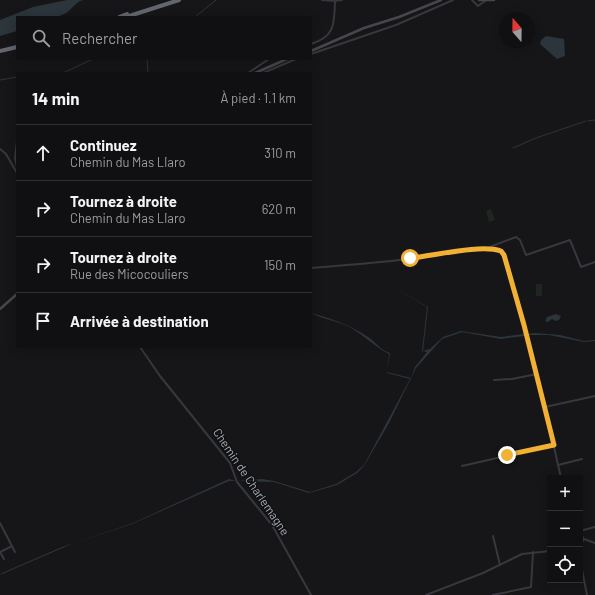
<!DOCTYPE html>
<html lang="fr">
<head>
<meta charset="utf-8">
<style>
	body { margin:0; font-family:Barlow,sans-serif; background:#1e1e20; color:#f1f3f6 }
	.controls { position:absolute; right:12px; bottom:12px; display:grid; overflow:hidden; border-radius:0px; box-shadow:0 2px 10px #0003 }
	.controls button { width:36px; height:36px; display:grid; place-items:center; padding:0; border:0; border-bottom:1px solid #303032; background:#101012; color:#f1f3f6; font:20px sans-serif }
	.compass { position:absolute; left:499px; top:12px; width:36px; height:36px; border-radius:50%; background:#101012; box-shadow:0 2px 10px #0003; rotate:340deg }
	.stop { position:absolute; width:12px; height:12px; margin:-9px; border:3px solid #f2b134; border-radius:50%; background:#fff }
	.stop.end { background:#f2b134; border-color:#fff; box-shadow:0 1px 4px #0008 }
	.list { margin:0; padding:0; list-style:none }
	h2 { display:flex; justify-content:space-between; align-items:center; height:52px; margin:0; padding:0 16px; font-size:17px }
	h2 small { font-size:13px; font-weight:400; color:#9c9d9f }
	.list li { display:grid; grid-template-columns:26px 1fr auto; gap:12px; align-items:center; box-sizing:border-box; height:56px; padding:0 16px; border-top:1px solid #303032 }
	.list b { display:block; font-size:15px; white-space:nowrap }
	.list p { margin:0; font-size:13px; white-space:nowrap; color:#9c9d9f }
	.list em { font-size:13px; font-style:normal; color:#9c9d9f }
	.icon { flex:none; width:22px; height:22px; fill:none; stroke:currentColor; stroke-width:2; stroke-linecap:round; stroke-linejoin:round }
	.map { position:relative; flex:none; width:595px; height:595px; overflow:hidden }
	.search { position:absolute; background:#101012; box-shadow:0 2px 10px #0003; left:16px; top:16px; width:296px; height:44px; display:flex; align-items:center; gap:10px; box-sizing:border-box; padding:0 14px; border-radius:0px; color:#9c9d9f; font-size:15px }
	.panel { position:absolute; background:#101012; box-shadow:0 2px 10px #0003; left:16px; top:72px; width:296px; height:276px; border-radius:0px }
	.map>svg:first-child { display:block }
	.green { fill:#1e261f }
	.water { fill:#2c353c }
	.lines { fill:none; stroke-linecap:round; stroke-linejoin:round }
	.stream { stroke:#2c353c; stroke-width:1 }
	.street { stroke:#37383d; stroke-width:2 }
	.secondary { stroke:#45474d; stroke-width:2.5 }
	.highway { stroke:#63666e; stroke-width:4 }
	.route { stroke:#f2b134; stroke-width:5 }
	.labels { text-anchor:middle; stroke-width:3; stroke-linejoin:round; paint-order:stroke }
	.street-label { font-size:12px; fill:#a8adb8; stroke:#111113 }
</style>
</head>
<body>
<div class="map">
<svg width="595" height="595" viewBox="0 0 595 595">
	<rect width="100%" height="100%" fill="#161618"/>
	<!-- green -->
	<g class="green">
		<polygon points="491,209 495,220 489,222 486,211"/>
		<rect x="536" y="284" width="6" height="12"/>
	</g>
	<!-- water -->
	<g class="water">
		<path d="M 67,0 L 83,0 C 74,3 71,11 64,14 C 51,21 31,17 17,17 L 17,31 L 0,36 L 0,20 L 33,7 Z"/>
		<polygon points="546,36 564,39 565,56 557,59 540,44 541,40"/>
		<path d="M 392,286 L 428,307 L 423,351 L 430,349 L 443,337 L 461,331 L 501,337 L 524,334 L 524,336 L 501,339 L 462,332 L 442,339 L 416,368 L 389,423 L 364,466 L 357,473 L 337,485 L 309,493 L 274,482 L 238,481 L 262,479 L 274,481 L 310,492 L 336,484 L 356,472 L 364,465 L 410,379 L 387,373 L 389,354 C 375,347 365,336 351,328 C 339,321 322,319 311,313 C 331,318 350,325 368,337 C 376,342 380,350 390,353 L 387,372 L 411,378 L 415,367 L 427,352 L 422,351 L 427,307 Z"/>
		<polygon points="556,314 561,316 559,320 556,321 552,319 548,322 545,321 547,317"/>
		<polygon points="534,333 560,335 584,341 595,340 595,341 584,342 549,335 528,335 528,334"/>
		<polygon points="229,479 236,481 229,481 132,524 74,543 0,575 2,573 62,547 133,523"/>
	</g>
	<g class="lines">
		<!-- stream -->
		<g class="stream">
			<polyline points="195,17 216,0"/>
			<polyline points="147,59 148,73"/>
			<polyline points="63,73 93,59"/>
			<polyline points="0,80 17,77"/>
			<polyline points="588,121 595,120"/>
			<polyline points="513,148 536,138 586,121"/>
		</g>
		<!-- street -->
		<g class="street">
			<polyline points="322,0 335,1"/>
			<polyline points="472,0 478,6 485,1"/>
			<path d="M 311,44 C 336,36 334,23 335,1 L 342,0"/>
			<polyline points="311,54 396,25 453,0"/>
			<polyline points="248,73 269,59"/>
			<polyline points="263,73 296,59"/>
			<polyline points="17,141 15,158 17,167"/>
			<polyline points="0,149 6,154 17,173"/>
			<polyline points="484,249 516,237 520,240 526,255 570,240 581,267 595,262"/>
			<path d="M 311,268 C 349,265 387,262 425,257 C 445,254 482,244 501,251 L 507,260 L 545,407 L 561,478"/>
			<polyline points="140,347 160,376 230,463 237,482 272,525 311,595"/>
			<polyline points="494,380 512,379 537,374"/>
			<polyline points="545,407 595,396"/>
			<polyline points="558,465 582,459"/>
			<polyline points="462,466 554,445"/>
			<polyline points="0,523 15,552"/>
			<polyline points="580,531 595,527"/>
			<polyline points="580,533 584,539 595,543"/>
			<polyline points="493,536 500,565"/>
			<polyline points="580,546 584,539"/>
			<polyline points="0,552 12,546"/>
			<polyline points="0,552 4,559"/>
			<polyline points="580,560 587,595"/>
			<polyline points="426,595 483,573 522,554 550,551"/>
			<polyline points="493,595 531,587 533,552"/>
		</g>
		<!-- secondary -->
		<g class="secondary">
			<polyline points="479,0 494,0"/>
			<polyline points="311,51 364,28 399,17 441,0"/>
			<polyline points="255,73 287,59"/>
			<polyline points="0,309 17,294"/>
		</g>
		<!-- highway -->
		<g class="highway">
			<polyline points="119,17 127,14"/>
			<polyline points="126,17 179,0"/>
			<polyline points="0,51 17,47"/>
		</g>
	</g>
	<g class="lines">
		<!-- route -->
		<path class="route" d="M 410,258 C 433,256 480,244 501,251 L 504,255 L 524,325 L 554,445 L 507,455"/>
	</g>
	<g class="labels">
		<!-- street labels -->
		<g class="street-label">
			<text transform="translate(251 482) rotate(56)" y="4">Chemin de Charlemagne</text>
		</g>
	</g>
</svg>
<div class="controls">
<button>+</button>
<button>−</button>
<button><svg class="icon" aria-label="locate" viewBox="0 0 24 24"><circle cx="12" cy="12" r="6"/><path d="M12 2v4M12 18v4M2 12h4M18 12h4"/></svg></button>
</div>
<svg class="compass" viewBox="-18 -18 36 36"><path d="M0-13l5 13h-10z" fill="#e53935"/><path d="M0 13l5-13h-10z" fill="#9c9d9f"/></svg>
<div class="stop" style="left:410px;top:258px"></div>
<div class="stop end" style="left:507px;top:455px"></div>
<div class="search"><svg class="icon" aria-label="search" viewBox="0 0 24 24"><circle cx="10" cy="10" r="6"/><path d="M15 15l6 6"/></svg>Rechercher</div>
<section class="panel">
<h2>14 min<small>À pied · 1.1 km</small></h2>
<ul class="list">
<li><svg class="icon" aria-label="ahead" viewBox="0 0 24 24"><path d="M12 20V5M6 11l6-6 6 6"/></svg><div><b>Continuez</b><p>Chemin du Mas Llaro</p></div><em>310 m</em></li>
<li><svg class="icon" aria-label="right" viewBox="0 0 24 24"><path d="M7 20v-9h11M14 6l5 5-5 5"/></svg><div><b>Tournez à droite</b><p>Chemin du Mas Llaro</p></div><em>620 m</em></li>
<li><svg class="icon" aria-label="right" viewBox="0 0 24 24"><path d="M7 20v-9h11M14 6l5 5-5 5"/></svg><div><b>Tournez à droite</b><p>Rue des Micocouliers</p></div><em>150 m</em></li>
<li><svg class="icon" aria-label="arrive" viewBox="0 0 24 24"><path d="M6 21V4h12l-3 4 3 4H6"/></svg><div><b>Arrivée à destination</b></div></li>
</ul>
</section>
</div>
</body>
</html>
